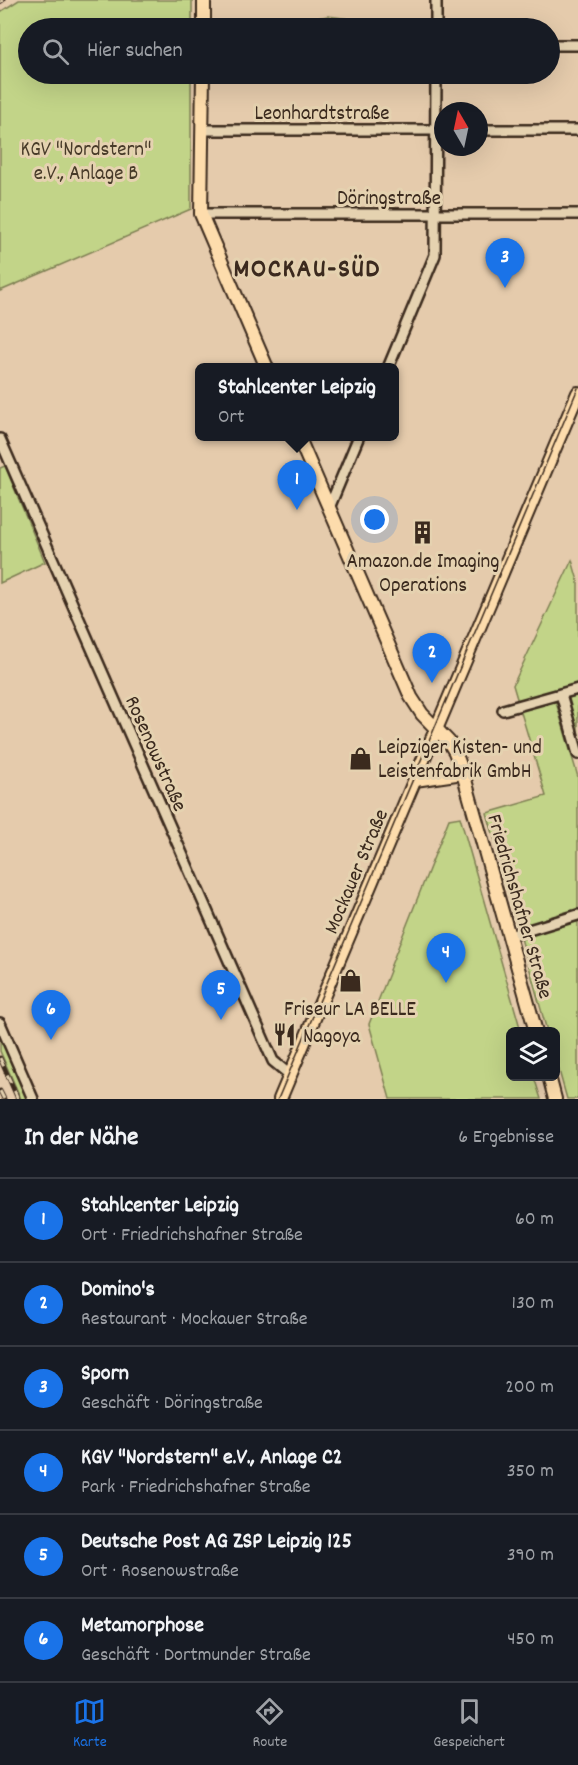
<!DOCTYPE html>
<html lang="de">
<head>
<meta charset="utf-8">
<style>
	body { margin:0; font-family:Dekko,sans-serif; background:#20242c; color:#f1f3f6 }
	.controls { position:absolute; right:18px; bottom:18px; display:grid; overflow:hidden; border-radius:9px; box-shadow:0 6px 24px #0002 }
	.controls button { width:54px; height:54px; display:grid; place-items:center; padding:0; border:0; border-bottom:2px solid #363941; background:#171b24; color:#f1f3f6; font:30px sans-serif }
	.compass { position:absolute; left:434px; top:102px; width:54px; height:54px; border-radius:50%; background:#171b24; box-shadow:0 6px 24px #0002; rotate:351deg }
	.you { position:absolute; left:375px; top:520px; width:21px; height:21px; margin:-15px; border:4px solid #fff; border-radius:50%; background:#1a73e8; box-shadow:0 0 0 9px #1a73e833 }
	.badge { display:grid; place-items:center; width:39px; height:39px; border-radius:50%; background:#1a73e8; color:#fff; font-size:20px; font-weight:700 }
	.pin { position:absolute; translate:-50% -50px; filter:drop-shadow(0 2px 3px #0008) }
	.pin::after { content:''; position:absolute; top:32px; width:21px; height:18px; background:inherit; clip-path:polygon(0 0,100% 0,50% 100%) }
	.popup { position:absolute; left:195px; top:363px; width:204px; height:78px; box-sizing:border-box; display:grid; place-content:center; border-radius:9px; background:#171b24; filter:drop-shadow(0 2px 4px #0005); font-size:20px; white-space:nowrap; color:#9ea1a6 }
	.popup b { font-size:22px; color:#f1f3f6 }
	.popup::after { content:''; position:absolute; left:50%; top:100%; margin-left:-12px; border:12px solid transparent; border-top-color:#171b24 }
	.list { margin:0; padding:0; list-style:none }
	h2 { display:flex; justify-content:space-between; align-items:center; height:78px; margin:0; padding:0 24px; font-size:26px }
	h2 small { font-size:20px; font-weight:400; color:#9ea1a6 }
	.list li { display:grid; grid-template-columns:39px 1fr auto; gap:18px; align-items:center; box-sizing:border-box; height:84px; padding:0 24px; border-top:2px solid #363941 }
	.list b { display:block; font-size:22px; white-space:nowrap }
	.list p { margin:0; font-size:20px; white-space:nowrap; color:#9ea1a6 }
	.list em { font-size:20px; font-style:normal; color:#9ea1a6 }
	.icon { flex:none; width:33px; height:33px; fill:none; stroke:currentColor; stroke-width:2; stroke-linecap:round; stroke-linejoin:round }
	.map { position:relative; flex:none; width:578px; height:1099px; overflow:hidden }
	.search { position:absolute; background:#171b24; box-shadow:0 6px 24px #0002; left:18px; right:18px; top:18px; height:66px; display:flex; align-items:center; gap:15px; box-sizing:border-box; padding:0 21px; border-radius:33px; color:#9ea1a6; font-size:22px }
	.sheet { height:582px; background:#171b24 }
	nav { display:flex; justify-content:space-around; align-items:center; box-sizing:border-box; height:84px; border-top:2px solid #363941; background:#171b24; font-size:16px; color:#9ea1a6 }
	nav a { display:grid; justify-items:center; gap:3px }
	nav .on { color:#1a73e8 }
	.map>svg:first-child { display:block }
	.green { fill:#c2d488; stroke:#7e7f53; stroke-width:1.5 }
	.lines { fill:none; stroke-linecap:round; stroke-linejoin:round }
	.minor-casing { stroke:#3b2a1e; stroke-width:14 }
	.major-casing { stroke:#3b2a1e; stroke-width:16 }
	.minor { stroke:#e5d2b0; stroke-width:9 }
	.major { stroke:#fddcac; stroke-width:12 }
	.tram { stroke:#3b2a1e; stroke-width:1.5 }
	.rail-casing { stroke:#3b2a1e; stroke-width:5 }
	.rail { stroke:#e5d2b0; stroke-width:3; stroke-dasharray:9; stroke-linecap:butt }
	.labels { text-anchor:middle; stroke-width:6; stroke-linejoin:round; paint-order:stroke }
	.street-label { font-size:21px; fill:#3b2a1e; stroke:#e5d2b0 }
	.park-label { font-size:21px; fill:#483b29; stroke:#e5d2b0 }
	.poi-label { font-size:21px; fill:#3b2a1e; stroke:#e5d2b0 }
	.district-label { font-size:27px; font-weight:bold; letter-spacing:1.5px; fill:#3b2a1e; stroke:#e5d2b0 }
</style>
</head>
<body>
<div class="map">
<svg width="578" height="1099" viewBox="0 0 578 1099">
	<rect width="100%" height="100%" fill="#e5cbac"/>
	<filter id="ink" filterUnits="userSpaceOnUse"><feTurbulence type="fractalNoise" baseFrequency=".0167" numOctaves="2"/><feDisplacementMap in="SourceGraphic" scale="12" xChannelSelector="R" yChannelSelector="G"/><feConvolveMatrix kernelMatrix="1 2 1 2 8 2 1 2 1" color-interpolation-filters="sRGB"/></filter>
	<g filter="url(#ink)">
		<!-- green -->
		<g class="green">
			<polygon points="19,0 192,0 192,28 28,28 28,74 191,74 191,209 0,291 0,12"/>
			<polygon points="328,16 350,19 350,28 299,28 299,21"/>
			<polygon points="5,466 45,562 0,583 0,468"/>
			<polygon points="572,560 578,581 578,684 518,702 513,685"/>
			<polygon points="578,692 578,738 566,696"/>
			<polygon points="555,699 578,777 578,910 520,927 487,813 546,796 520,709"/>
			<polygon points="460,817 521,1031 510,1032 510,1076 534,1077 541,1099 390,1099 369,1024 390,971 389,970 449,819"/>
			<polygon points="578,921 578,1099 567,1099 556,1060 556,1032 547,1031 521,938 525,935"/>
			<polygon points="0,1034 28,1099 21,1099 0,1051"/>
		</g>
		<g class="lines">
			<defs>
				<g id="minor">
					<polyline points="436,28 436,0"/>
					<polyline points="550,45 578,45"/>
					<polyline points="202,130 443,130"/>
					<polyline points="479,130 578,130"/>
					<polyline points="201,214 578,214"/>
					<polyline points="388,368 435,255 436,74"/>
					<polyline points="0,439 273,1061 290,1075"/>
					<polyline points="329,508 359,436"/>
					<polyline points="561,694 578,754"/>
					<polyline points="503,710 578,689"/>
					<polyline points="509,936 578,915"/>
					<polyline points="0,1023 33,1099"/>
				</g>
				<g id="major">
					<polyline points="204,28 204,0"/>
					<polyline points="203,74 201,214 267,368"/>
					<polyline points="298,436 411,697 422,714 449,742 455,752 463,773 536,1032"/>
					<polyline points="415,780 463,773"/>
					<polyline points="549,1076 555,1099"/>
					<polyline points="280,1099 578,393"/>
				</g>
			</defs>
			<!-- minor casing -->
			<use href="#minor" class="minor-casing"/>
			<!-- major casing -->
			<use href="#major" class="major-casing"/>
			<!-- minor -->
			<use href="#minor" class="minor"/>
			<!-- major -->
			<use href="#major" class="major"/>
			<!-- tram -->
			<polyline class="tram" points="278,1099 578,388"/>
			<defs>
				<g id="rail">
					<polyline points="0,2 3,0"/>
					<polyline points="0,1058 18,1099"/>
					<polyline points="0,1091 4,1099"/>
				</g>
			</defs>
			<!-- rail casing -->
			<use href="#rail" class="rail-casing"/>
			<!-- rail -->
			<use href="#rail" class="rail"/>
		</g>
	</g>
	<!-- icons -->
	<defs>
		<symbol id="building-bare" viewBox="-9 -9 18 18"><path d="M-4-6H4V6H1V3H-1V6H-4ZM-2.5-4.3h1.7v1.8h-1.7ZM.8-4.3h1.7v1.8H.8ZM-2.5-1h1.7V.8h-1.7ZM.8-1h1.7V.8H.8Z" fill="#3b2a1e" stroke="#e5d2b0" stroke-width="2.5" paint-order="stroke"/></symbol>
		<symbol id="shop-bare" viewBox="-9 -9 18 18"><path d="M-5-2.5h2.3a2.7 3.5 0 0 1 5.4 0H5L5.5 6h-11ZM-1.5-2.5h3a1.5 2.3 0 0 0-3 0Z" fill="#3b2a1e" stroke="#e5d2b0" stroke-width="2.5" paint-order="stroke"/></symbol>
		<symbol id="restaurant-bare" viewBox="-9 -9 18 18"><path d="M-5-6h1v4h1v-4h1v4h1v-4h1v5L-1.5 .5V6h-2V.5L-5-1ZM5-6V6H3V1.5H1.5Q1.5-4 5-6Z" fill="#3b2a1e" stroke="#e5d2b0" stroke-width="2.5" paint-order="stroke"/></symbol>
	</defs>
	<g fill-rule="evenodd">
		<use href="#building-bare" x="406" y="516" width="33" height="33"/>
		<use href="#shop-bare" x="344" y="742" width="33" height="33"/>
		<use href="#shop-bare" x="334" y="964" width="33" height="33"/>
		<use href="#restaurant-bare" x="268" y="1018" width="33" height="33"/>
	</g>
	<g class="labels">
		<!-- street labels -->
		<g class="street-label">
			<text x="322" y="119">Leonhardtstraße</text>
			<text x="389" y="204">Döringstraße</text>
			<text transform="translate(157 753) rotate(66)" y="7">Rosenowstraße</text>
			<text transform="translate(355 871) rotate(-67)" y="7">Mockauer Straße</text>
			<text transform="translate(521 906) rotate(74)" y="7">Friedrichshafner Straße</text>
		</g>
		<!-- park labels -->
		<g class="park-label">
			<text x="86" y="155">KGV "Nordstern"<tspan x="86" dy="24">e.V., Anlage B</tspan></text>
		</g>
		<!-- poi labels -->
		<g class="poi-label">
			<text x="423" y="567">Amazon.de Imaging<tspan x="423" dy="24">Operations</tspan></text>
			<text x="378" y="753" text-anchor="start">Leipziger Kisten- und<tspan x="378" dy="24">Leistenfabrik GmbH</tspan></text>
			<text x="350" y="1015">Friseur LA BELLE</text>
			<text x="303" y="1042" text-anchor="start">Nagoya</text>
		</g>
		<!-- district labels -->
		<g class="district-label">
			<text x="307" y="276">MOCKAU-SÜD</text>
		</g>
	</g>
</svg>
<div class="controls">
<button><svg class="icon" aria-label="layers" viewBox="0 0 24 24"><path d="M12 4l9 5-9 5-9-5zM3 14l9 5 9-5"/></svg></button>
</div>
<svg class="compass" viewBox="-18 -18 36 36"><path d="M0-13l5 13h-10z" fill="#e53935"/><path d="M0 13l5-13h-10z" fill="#9ea1a6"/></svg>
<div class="you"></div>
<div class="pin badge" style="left:297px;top:510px">1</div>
<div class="popup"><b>Stahlcenter Leipzig</b>Ort</div>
<div class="pin badge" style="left:432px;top:683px">2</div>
<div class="pin badge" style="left:505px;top:288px">3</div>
<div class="pin badge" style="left:446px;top:983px">4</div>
<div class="pin badge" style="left:221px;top:1020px">5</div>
<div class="pin badge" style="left:51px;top:1040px">6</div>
<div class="search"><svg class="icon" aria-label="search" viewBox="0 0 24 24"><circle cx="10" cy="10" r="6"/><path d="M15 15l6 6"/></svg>Hier suchen</div>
</div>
<section class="sheet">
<h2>In der Nähe<small>6 Ergebnisse</small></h2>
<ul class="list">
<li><span class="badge">1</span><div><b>Stahlcenter Leipzig</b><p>Ort · Friedrichshafner Straße</p></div><em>60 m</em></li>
<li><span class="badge">2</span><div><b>Domino's</b><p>Restaurant · Mockauer Straße</p></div><em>130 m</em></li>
<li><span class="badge">3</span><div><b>Sporn</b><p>Geschäft · Döringstraße</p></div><em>200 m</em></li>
<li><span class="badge">4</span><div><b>KGV &quot;Nordstern&quot; e.V., Anlage C2</b><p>Park · Friedrichshafner Straße</p></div><em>350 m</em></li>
<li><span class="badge">5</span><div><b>Deutsche Post AG ZSP Leipzig 125</b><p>Ort · Rosenowstraße</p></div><em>390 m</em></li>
<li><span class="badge">6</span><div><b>Metamorphose</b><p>Geschäft · Dortmunder Straße</p></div><em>450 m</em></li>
</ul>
</section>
<nav>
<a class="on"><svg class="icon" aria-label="map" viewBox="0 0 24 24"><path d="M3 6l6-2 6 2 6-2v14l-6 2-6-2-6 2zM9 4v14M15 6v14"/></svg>Karte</a>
<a><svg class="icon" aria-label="directions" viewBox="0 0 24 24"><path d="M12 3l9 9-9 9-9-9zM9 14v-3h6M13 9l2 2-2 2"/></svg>Route</a>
<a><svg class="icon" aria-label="saved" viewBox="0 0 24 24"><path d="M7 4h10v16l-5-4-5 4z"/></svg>Gespeichert</a>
</nav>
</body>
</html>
